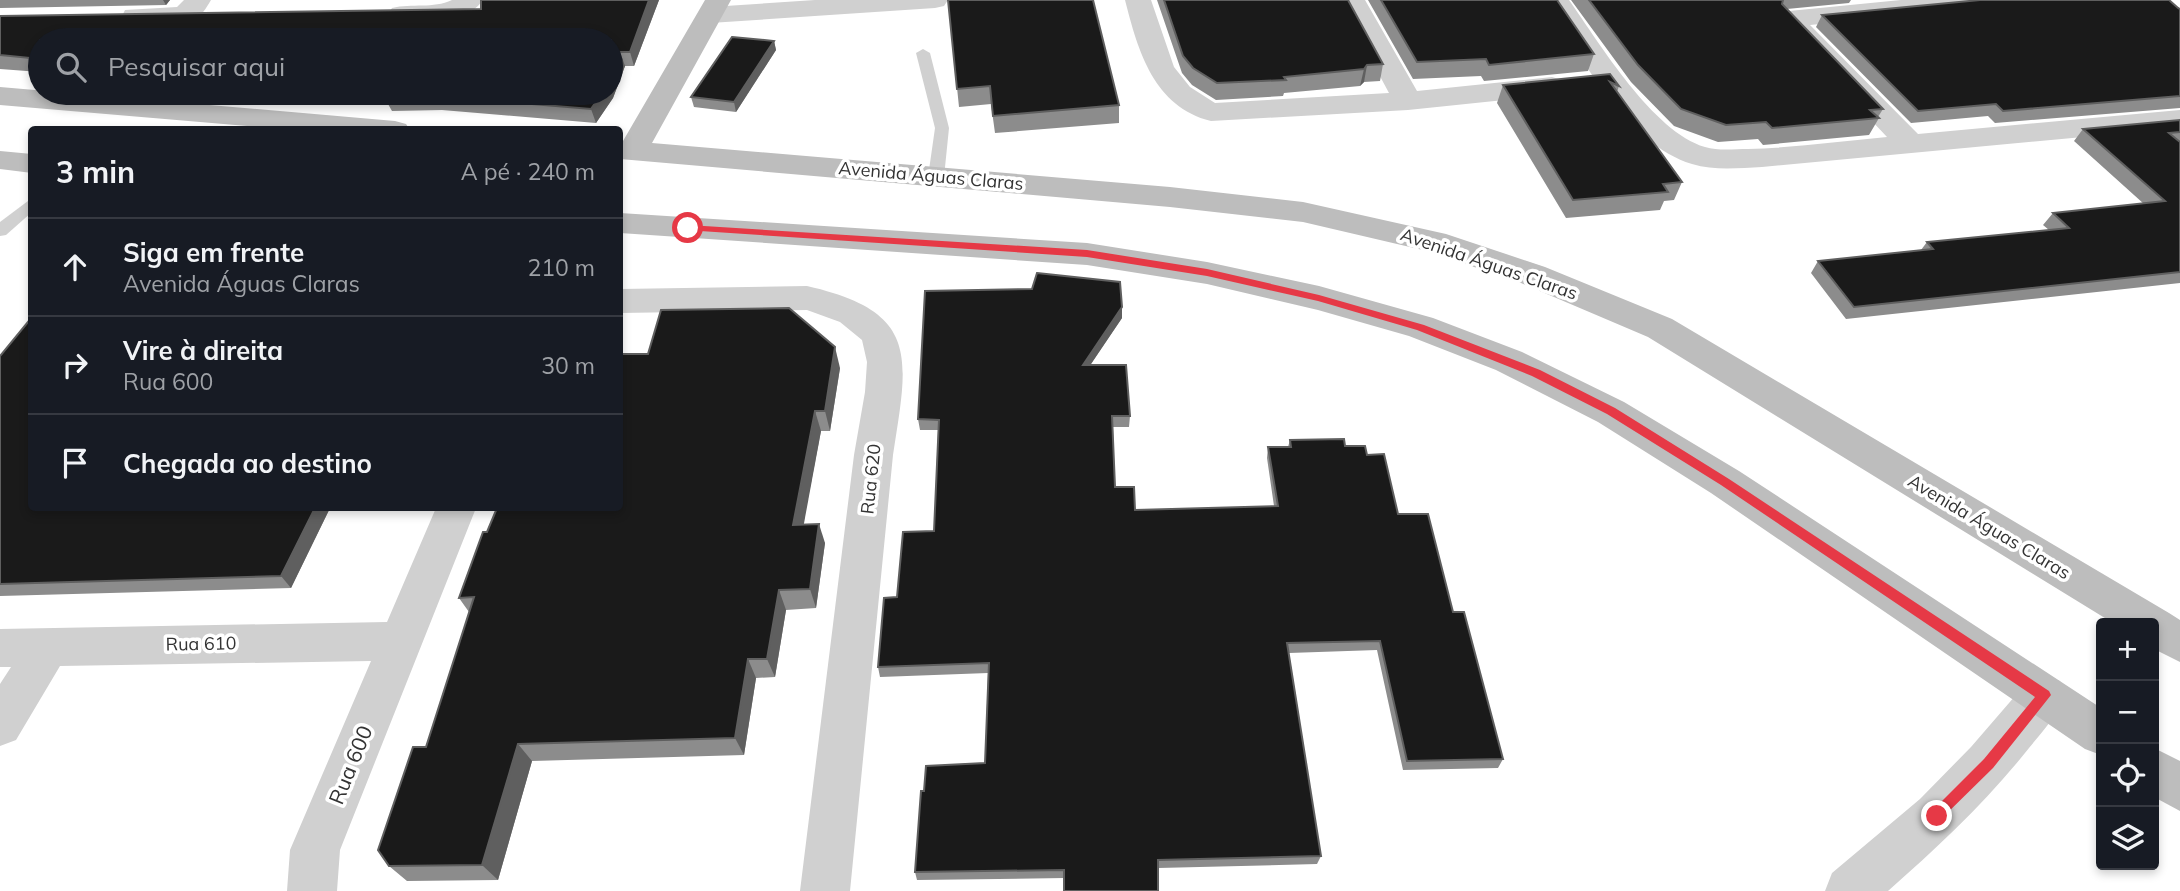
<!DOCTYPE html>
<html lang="pt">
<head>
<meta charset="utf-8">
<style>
	body { margin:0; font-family:Mulish,sans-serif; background:#242831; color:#f1f3f6 }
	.controls { position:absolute; right:21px; bottom:21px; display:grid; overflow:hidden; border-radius:7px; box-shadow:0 4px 10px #0003 }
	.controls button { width:63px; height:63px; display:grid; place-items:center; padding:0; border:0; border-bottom:2px solid #363941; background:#171b24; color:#f1f3f6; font:35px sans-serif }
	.stop { position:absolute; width:21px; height:21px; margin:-16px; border:5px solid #e63946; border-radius:50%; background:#fff }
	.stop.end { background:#e63946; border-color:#fff; box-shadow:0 2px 7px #0008 }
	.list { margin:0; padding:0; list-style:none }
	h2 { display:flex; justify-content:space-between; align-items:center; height:91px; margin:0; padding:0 28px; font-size:30px }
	h2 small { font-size:23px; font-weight:400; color:#9ea1a6 }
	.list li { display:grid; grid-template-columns:46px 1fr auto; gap:21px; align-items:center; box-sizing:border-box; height:98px; padding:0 28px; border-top:2px solid #363941 }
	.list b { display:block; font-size:26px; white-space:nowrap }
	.list p { margin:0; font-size:23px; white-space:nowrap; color:#9ea1a6 }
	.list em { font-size:23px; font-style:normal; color:#9ea1a6 }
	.icon { flex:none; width:38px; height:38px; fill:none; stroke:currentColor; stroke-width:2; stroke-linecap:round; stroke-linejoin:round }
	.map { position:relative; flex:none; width:2180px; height:891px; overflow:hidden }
	.search { position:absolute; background:#171b24; box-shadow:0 4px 10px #0003; left:28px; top:28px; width:595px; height:77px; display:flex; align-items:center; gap:18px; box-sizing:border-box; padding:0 24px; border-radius:38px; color:#9ea1a6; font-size:26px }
	.panel { position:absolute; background:#171b24; box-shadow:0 4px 10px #0003; left:28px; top:126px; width:595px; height:385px; border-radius:7px }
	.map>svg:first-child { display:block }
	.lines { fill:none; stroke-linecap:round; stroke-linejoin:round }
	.lane { fill:#d0d0d0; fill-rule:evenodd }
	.street { fill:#d0d0d0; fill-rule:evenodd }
	.secondary { fill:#bdbdbd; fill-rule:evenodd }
	.wall { fill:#8c8c8c }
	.shaded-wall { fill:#5f5f5f }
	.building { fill:#1a1a1a; stroke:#5f5f5f; stroke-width:2 }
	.route { fill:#e63946 }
	.labels { text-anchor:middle; stroke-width:7; stroke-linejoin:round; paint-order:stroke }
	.street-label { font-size:18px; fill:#333; stroke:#fff }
	.near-street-label { font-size:21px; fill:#333; stroke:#fff }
</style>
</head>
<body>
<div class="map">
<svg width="2180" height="891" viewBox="0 0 2180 891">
	<rect width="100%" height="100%" fill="#fff"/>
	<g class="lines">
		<!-- lane -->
		<g class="lane">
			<polygon points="923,49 930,53 949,128 944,177 936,182 928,177 935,128 916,53"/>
			<polygon points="32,198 32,212 6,235 0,236 0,222"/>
		</g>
		<!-- street -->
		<g class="street">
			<path d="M 184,0 L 211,0 C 207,7 200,18 193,21 C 181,27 139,25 125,22 L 122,16 L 125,10 L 177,7 Z"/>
			<path d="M 452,0 L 483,0 C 466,25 418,26 392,20 L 388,14 L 392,8 C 412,3 433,9 452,0 Z"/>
			<polygon points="815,0 948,0 944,6 935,8 710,23 701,21 697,15 701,9 710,7"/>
			<path d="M 1125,0 L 1151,0 L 1174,67 L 1190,87 L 1215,103 L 1389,93 L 1339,0 L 1365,0 L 1417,91 L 1552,77 L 1562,80 L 1566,86 L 1562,92 L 1552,95 L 1408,110 L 1211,121 C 1154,107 1138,51 1125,0 Z"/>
			<path d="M 1543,0 L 1569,0 C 1600,44 1653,132 1705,147 C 1718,151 1734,149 1748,149 C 1794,148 1841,141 1887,137 L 1776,19 L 1779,13 L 1789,11 L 1901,0 L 1996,0 L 1992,6 L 1983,8 L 1810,25 L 1918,134 L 2180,110 L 2180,128 L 1762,167 C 1739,168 1715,171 1692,164 C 1626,144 1580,54 1543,0 Z"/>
			<path d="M 807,286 C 921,312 908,357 893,455 L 850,891 L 800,891 L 854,455 L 865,392 L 867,362 L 862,340 L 840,322 L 807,310 L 620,313 L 620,289 Z"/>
			<polygon points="436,508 476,508 340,850 337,891 287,891 290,850 371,661 60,666 16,740 0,746 0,684 11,667 0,667 0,629 387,622"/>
			<path d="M 2044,675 L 2060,681 L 2067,695 C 2057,715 2043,731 2029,748 C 1987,801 1939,846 1888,891 L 1825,891 L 1832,873 L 1920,799 L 1971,747 L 2028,681 Z"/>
		</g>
		<!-- secondary -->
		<g class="secondary">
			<polygon points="705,0 731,0 652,143 1170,187 1303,202 1446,234 1545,267 1672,319 2169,613 2180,620 2180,662 2154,649 2154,623 2113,623 1648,337 1521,283 1427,251 1303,222 1170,207 620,159 620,141 623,141"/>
			<polygon points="0,87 395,121 406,124 410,130 294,130 0,105"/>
			<polygon points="0,151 32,154 32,173 0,169"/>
			<polygon points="620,213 1087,243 1207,262 1319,286 1433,318 1522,352 1624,402 1739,471 2101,708 2101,755 2085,749 1711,493 1598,422 1496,370 1409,336 1318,310 1207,284 1087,265 620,233"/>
			<polygon points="2154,748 2180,761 2180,811 2154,797"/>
		</g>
	</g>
	<!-- wall -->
	<g class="wall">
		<polygon points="0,0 170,0 166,5 0,8"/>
		<polygon points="659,0 634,66 625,66 613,98 596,123 442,110 392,111 388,104 290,103 284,93 281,93 611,93 40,40 40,72 0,69 0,16 481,9"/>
		<polygon points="948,0 1119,105 1119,123 995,133 991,104 959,107"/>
		<polygon points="1157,0 1348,0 1383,64 1380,81 1364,82 1360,86 1284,93 1283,96 1216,100 1192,85 1182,73"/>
		<polygon points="1368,0 1557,0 1594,54 1588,71 1484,81 1481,76 1413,79"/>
		<polygon points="1571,0 1851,0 1849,3 1787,9 1883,109 1878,117 1879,118 1869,135 1763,145 1758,139 1718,142 1674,126 1631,82"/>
		<polygon points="2180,9 2180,108 1995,123 1988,116 1911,123 1816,27 1822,15"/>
		<polygon points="774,41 776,50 736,112 694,107 691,97"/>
		<polygon points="1610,74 1619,86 1617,92 1682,182 1674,200 1664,201 1660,210 1566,218 1497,103 1503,85"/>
		<polygon points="2180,120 2180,283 1846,319 1811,273 1818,261 1921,250 1927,242 2049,230 2043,225 2053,213 2144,204 2074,141 2083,129"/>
		<polygon points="1122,307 1122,318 1090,365 1130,416 1129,427 1113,427 1115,487 1135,510 1274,506 1267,458 1268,447 1288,447 1290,440 1345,446 1367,455 1398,514 1453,612 1503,759 1498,768 1403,770 1377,650 1289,653 1321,856 1317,864 1158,868 1064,878 917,880 915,872 924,791 985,763 988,673 880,677 878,667 897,597 934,531 938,430 920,430 918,419"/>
		<polygon points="648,354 840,368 830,431 821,431 803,524 825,543 816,608 786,610 775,677 756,678 744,755 532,761 498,880 407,881 389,866 469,612 459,598 487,532"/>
		<polygon points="0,356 32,508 330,508 291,588 0,596"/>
	</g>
	<!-- shaded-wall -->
	<g class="shaded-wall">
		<polygon points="163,0 170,0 166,5"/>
		<polygon points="649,0 659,0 634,66 630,52"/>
		<polygon points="774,41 776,50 736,112 734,102"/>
		<polygon points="620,52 625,66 613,98 596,123 591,109 602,93 611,93 611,78"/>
		<polygon points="1367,65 1364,82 1360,86 1364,69"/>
		<polygon points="1122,307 1122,318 1083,376 1083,365"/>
		<polygon points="835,347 840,368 830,431 825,411"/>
		<polygon points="815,411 821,431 800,545 793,525"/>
		<polygon points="315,508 330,508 291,588 281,576"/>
		<polygon points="819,524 825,543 816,608 810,589"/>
		<polygon points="779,590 786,610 775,677 767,659"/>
		<polygon points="748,659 756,678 744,755 735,738"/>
		<polygon points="518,744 532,761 498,880 482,865"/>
	</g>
	<!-- building -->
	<g class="building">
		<polygon points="481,0 649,0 630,52 620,52 611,78 611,40 40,40 40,59 0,55 0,16 481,9"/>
		<polygon points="948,0 1093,0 1119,105 993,116 990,86 957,89"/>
		<polygon points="1164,0 1348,0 1383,64 1367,65 1364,69 1284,77 1286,80 1217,83 1193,68 1183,56"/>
		<polygon points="1381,0 1557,0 1594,54 1489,65 1486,59 1417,62"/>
		<polygon points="1589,0 1783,0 1782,4 1883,109 1870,110 1879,118 1772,128 1766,122 1726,125 1681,109 1638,65"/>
		<polygon points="1980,0 2169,0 2178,8 2180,9 2180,96 2003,111 1996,104 1918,111 1822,15"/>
		<polygon points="732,37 774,41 734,102 691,97"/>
		<polygon points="1610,74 1619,86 1610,82 1682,182 1663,184 1668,192 1573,200 1503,85"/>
		<polygon points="386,93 602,93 591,109 435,96 384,97"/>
		<polygon points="2180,120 2180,132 2169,133 2180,142 2180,272 1854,307 1818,261 1933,249 1927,242 2069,228 2053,213 2165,201 2083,129"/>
		<polygon points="1037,273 1120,282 1122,307 1083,365 1126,365 1130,416 1112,416 1115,487 1134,487 1135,510 1278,506 1268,447 1291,447 1290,440 1344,439 1345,446 1365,446 1367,455 1384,454 1398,514 1428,514 1453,612 1464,612 1503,759 1407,761 1380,641 1287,643 1321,856 1158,860 1158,891 1064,891 1064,870 915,872 921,791 924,791 926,766 985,763 989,663 878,667 884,598 897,597 903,532 934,531 939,420 918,419 925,291 1032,289"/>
		<polygon points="789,308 835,347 825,411 815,411 793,525 819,524 810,589 779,590 767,659 748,659 735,738 518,744 482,865 389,866 378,850 413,747 426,747 474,597 459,598 483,532 487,532 497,508 620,508 620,354 648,354 661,310"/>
		<polygon points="32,317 32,508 315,508 281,576 0,584 0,356"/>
	</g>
	<!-- route -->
	<polygon class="route" points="688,225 1087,250 1207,269 1319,295 1424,325 1540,370 1615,408 1729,479 2049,691 2051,695 1993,768 1937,823 1932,821 1932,811 1984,759 2035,697 1721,485 1607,414 1532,376 1417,330 1318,301 1207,276 1087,257 685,230 685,226"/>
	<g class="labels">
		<!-- street labels -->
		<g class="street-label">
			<text transform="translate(931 176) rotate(5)" y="6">Avenida Águas Claras</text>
			<text transform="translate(1489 264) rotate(19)" y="6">Avenida Águas Claras</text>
			<text transform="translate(871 479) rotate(-84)" y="6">Rua 620</text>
			<text transform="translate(1989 527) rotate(31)" y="6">Avenida Águas Claras</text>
			<text transform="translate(201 644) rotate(-1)" y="6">Rua 610</text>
		</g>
		<!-- near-street labels -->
		<g class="near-street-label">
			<text transform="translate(351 765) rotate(-68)" y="7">Rua 600</text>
		</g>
	</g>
</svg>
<div class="controls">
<button>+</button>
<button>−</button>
<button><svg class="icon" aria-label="locate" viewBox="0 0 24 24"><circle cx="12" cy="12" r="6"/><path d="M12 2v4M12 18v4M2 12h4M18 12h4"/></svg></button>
<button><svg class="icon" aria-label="layers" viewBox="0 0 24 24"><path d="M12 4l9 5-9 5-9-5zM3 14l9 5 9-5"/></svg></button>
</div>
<div class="stop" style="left:688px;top:228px"></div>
<div class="stop end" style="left:1937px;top:816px"></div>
<div class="search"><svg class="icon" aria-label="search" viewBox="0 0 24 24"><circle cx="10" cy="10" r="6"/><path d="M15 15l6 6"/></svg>Pesquisar aqui</div>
<section class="panel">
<h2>3 min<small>A pé · 240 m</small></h2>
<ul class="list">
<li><svg class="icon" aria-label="ahead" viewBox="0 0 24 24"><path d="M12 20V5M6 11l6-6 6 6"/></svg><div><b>Siga em frente</b><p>Avenida Águas Claras</p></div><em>210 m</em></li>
<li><svg class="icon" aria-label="right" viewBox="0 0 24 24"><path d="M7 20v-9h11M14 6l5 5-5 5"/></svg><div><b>Vire à direita</b><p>Rua 600</p></div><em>30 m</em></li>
<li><svg class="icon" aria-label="arrive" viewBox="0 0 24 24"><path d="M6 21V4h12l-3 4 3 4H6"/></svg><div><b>Chegada ao destino</b></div></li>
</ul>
</section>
</div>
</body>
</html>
